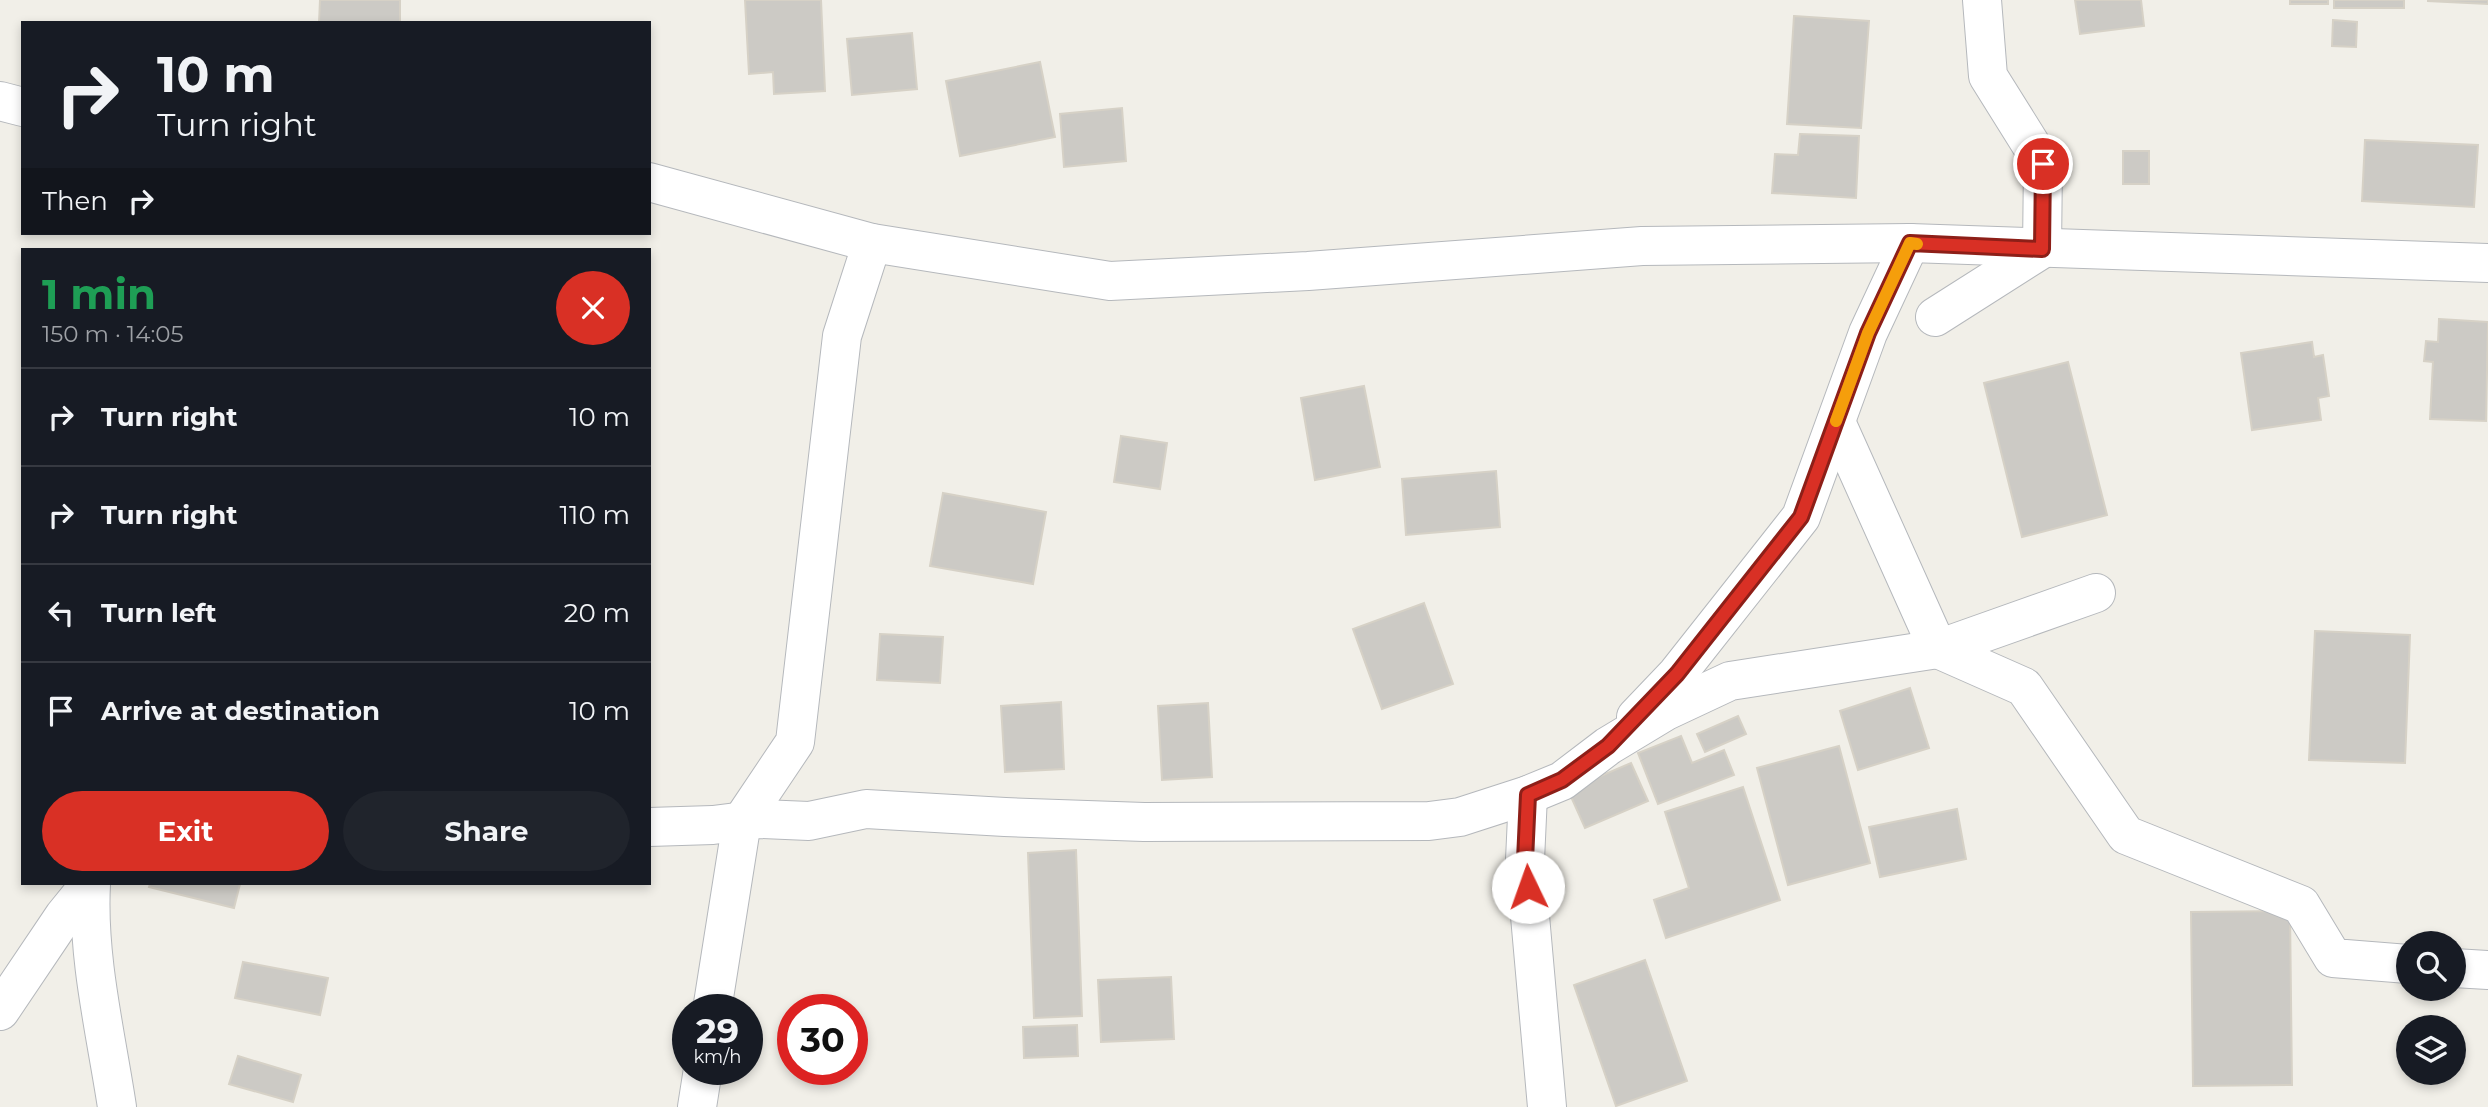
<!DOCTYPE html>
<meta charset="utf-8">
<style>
:root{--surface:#171b24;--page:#20242c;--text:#f1f3f6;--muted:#9ea1a6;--line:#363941;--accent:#d93025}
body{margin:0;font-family:Montserrat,sans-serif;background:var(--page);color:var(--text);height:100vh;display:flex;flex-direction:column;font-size:26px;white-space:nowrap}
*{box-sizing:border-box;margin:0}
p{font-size:23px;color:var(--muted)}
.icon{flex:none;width:38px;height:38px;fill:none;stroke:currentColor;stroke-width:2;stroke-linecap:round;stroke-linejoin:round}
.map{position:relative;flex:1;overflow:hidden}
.side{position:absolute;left:21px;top:248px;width:630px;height:637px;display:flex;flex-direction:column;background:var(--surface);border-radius:0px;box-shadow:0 4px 10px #0003}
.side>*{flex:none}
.top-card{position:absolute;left:21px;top:21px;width:630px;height:214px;border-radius:0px;box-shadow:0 4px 10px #0003;background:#171b24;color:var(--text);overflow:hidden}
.controls{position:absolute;left:2396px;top:931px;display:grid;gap:14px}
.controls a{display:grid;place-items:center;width:70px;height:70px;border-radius:50%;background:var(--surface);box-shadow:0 4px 10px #0003;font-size:35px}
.speed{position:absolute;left:672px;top:994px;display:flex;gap:14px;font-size:35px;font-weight:700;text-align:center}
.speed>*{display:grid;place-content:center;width:91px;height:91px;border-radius:50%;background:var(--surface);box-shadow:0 4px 10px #0003;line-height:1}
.speed small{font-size:18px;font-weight:400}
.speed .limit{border:10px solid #d22;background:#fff;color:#111}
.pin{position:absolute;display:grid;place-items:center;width:60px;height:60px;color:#fff;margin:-30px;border:4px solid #fff;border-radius:50%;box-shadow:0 2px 7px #0007}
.me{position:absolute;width:77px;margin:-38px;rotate:357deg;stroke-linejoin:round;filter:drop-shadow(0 0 5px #0008)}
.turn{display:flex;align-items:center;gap:24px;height:147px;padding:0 21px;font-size:32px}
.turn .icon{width:91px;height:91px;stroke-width:2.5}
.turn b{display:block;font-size:49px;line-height:60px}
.then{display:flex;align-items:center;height:66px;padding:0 21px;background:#0003;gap:14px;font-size:26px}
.round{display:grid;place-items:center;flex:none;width:74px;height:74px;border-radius:37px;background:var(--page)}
.summary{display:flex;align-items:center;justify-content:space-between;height:119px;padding:0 21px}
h1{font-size:42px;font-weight:700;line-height:52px;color:#1e9e55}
.action{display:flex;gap:14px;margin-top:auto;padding:14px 21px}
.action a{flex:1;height:80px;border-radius:42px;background:var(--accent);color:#fff;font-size:28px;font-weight:700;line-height:80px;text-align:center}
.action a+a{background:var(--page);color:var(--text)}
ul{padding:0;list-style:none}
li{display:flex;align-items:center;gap:21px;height:98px;padding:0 21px;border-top:2px solid var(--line)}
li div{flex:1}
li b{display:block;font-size:26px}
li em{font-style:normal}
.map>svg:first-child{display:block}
</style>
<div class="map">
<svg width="2488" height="1107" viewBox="0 0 2488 1107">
<rect width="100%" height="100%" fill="#f1efe8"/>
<!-- building -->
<g fill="#cccac5" stroke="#d6d1c6" stroke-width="2">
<polygon points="320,0 400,0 400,23 319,23"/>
<polygon points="745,0 821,0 825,91 774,94 773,72 749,74"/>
<polygon points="2075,0 2141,0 2144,26 2080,34"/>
<rect x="2290" y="0" width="38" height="4"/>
<rect x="2334" y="0" width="70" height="8"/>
<polygon points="2428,0 2488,0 2488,4 2428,1"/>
<polygon points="1794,16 1869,21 1861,128 1787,124"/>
<polygon points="2333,20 2357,22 2356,47 2332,46"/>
<polygon points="912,33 917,89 852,95 847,39"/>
<polygon points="1040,62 1055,137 960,156 946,81"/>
<polygon points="1122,108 1126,161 1064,167 1060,114"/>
<polygon points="1800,134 1859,136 1856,198 1772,193 1775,154 1798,155"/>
<polygon points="2365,140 2478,145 2474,207 2362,201"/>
<rect x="2123" y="151" width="26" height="33"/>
<polygon points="2439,319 2488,322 2486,421 2430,419 2433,362 2424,361 2426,341 2438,342"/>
<polygon points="2312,342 2314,357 2323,355 2329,396 2318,398 2321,420 2252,430 2241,353"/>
<polygon points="2068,362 2107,515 2022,537 1984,383"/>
<polygon points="1364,386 1380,467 1315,480 1301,398"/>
<polygon points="1121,436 1167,443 1160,489 1114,482"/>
<polygon points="1496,471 1500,527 1406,535 1402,479"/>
<polygon points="943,493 1046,512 1033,584 930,566"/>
<polygon points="1424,603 1453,684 1382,709 1353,629"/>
<polygon points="2315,631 2410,635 2405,763 2309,760"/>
<polygon points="880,634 943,637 940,683 877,680"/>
<polygon points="1910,688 1929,748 1858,770 1840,711"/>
<polygon points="1061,702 1064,769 1005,772 1001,706"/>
<polygon points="1208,703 1212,777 1162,780 1158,706"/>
<polygon points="1738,716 1746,734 1705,752 1697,734"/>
<polygon points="1681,736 1692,763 1724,750 1734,775 1658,804 1638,753"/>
<polygon points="1839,746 1870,863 1788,885 1757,768"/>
<polygon points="1631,763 1648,801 1585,828 1568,790"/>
<polygon points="1743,787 1780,900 1666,938 1654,900 1689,888 1665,812"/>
<polygon points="1957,809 1966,859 1880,877 1869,827"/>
<polygon points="1076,850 1082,1016 1034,1018 1028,853"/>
<polygon points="150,884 240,884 234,908 149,887"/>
<polygon points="2290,911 2292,1085 2193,1086 2191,912"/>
<polygon points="1645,960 1687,1081 1616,1106 1574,985"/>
<polygon points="243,962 328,978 320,1015 235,998"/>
<polygon points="1171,977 1174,1039 1101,1042 1098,980"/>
<polygon points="1077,1025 1078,1056 1024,1058 1023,1027"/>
<polygon points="238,1056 301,1075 293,1102 229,1084"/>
</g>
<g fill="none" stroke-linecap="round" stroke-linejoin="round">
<!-- street casing -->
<g stroke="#b5b8bc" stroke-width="40">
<g id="street">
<polyline points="0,101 23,107"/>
<polyline points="649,182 872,243 1110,281 1308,271 1642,246 1910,243 2488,263"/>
<polyline points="1935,317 2042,249 2043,164 1988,76 1982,0"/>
<polyline points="1836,422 1938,649 2024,687 2126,835 2301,905 2333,958 2408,964"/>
<polyline points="1636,717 1677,674 1801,517 1868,333 1910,243"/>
<polyline points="1528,795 1525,860 1547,1107"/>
<polyline points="649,827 713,825 760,819 809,821 866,809 1005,817 1144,822 1429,821 1460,817 1528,795 1562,781 1608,746 1666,711 1730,681 1938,649 2096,593"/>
<path d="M91,884C87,958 106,1034 117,1107"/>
<polyline points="2454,968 2488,970"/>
<polyline points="712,1010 742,821 795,742 842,336 872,243"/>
<polyline points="0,1011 64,916 90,884"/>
<polyline points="697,1107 703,1069"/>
</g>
</g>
<!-- street -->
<use href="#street" stroke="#fff" stroke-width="38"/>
</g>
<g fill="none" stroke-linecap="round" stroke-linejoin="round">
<!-- route casing -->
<g stroke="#8d1f18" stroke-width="18">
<polyline id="route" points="1528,887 1525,860 1528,795 1562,780 1608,746 1677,674 1801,517 1868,333 1910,243 2042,249 2043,164"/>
</g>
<!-- route -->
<use href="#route" stroke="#d93025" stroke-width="12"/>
<!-- slow -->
<polyline stroke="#f59e0b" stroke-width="12" points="1836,421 1868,333 1910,243 1917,244"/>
</g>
</svg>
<div class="controls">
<a><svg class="icon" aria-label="search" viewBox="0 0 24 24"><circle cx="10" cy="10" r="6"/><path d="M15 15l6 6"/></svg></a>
<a><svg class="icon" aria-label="layers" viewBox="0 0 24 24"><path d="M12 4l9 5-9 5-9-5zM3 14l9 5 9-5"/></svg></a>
</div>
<div class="speed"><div>29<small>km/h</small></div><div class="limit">30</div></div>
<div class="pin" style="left:2043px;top:164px;background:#d93025"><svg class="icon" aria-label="arrive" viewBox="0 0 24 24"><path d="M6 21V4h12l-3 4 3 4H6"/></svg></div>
<svg class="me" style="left:1528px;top:887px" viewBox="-20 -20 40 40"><circle r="19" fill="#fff"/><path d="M0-13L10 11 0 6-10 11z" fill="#d93025"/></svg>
<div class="top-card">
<div class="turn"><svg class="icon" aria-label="right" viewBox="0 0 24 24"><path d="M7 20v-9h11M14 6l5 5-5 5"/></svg><div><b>10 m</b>Turn right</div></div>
<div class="then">Then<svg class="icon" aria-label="right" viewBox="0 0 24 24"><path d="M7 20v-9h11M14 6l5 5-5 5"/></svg></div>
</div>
<section class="side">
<div class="summary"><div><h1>1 min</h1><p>150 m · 14:05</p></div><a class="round" style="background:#d93025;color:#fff"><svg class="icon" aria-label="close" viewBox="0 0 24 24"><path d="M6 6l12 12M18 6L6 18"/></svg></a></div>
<ul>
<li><svg class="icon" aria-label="right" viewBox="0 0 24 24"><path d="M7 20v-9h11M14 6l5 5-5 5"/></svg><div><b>Turn right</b></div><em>10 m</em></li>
<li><svg class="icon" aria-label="right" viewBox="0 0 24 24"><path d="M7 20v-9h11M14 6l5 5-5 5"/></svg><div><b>Turn right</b></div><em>110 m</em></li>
<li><svg class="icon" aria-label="left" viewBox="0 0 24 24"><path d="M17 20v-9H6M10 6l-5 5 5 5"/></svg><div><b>Turn left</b></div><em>20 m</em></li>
<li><svg class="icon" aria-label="arrive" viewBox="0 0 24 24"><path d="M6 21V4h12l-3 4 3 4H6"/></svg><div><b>Arrive at destination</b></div><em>10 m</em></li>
</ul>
<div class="action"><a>Exit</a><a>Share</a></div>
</section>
</div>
